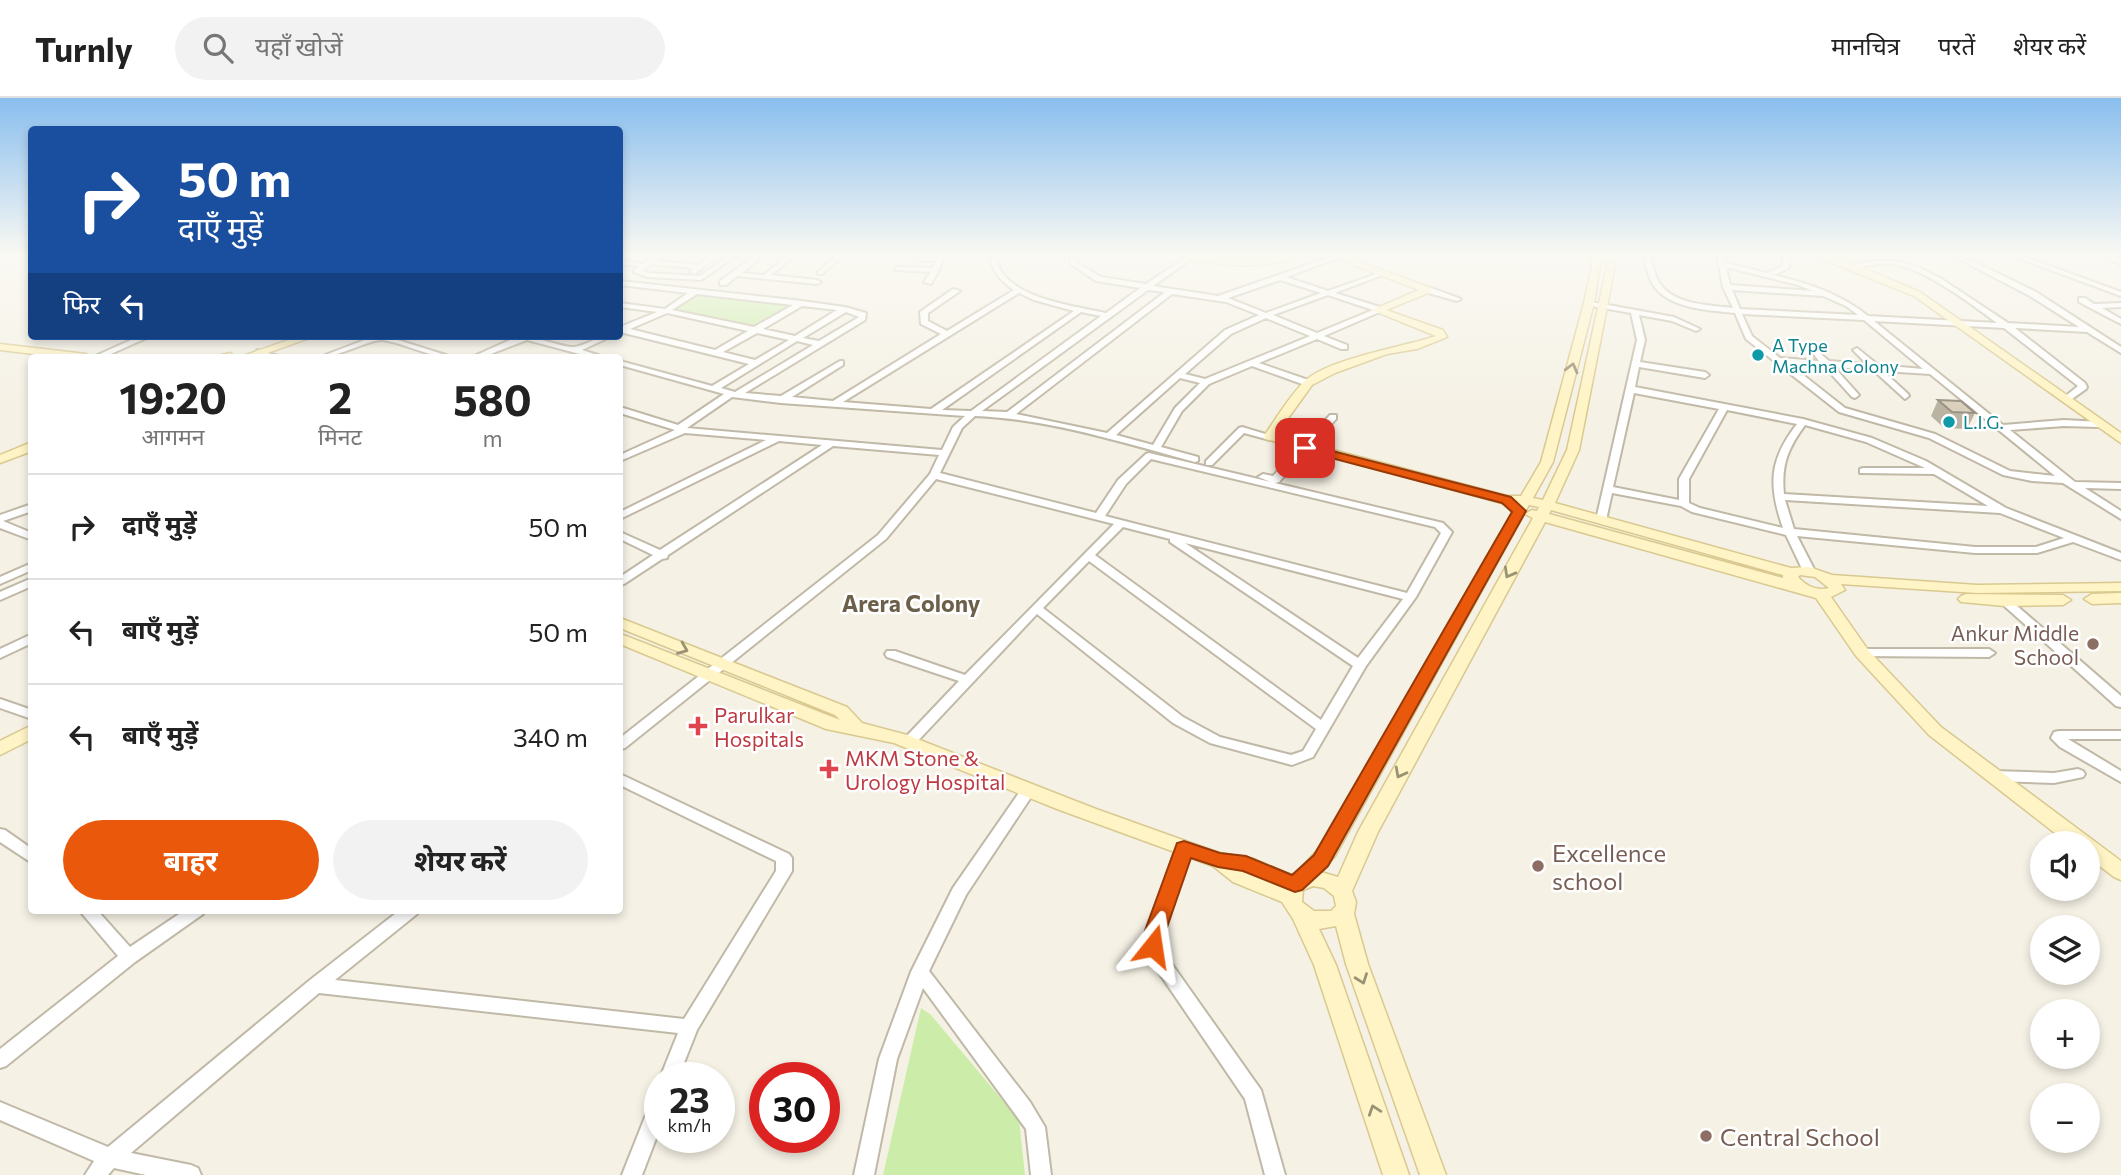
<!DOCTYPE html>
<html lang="hi">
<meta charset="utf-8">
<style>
:root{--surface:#fff;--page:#f2f2f2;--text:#222;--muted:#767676;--line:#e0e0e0;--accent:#ea580c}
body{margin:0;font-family:Commissioner,"Noto Sans Devanagari",sans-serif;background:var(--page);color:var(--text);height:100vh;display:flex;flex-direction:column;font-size:26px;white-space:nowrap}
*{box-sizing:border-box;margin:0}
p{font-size:23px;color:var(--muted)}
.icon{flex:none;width:38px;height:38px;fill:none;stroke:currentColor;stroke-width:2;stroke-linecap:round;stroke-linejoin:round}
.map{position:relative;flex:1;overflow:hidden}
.side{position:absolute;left:28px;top:256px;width:595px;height:560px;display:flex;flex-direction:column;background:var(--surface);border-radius:7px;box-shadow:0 4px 10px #0003}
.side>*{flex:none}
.top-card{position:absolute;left:28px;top:28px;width:595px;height:214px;border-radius:7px;box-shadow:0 4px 10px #0003;background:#1a4fa0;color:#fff;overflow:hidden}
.tools{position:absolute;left:2030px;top:733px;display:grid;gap:14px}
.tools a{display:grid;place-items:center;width:70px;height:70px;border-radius:50%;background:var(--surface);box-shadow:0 4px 10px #0003;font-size:35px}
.speed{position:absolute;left:644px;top:964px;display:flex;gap:14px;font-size:35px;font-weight:700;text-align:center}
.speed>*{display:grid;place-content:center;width:91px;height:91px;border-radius:50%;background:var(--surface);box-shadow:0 4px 10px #0003;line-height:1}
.speed small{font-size:18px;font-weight:400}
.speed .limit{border:10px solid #d22;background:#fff;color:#111}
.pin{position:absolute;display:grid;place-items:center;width:60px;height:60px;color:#fff;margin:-30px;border-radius:14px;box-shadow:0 4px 10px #0006}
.me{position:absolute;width:77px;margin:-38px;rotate:15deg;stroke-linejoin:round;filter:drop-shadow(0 0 5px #0008)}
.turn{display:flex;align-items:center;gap:24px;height:147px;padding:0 35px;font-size:32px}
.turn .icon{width:91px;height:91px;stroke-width:2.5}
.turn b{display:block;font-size:49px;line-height:60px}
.then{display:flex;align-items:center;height:66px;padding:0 35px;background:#0003;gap:14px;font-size:26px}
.eta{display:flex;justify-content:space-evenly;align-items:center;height:119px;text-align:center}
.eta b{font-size:42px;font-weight:700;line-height:49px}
.button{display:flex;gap:14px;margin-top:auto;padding:14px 35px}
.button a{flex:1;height:80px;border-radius:42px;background:var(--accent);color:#fff;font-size:28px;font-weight:700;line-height:80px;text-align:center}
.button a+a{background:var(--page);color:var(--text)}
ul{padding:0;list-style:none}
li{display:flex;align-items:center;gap:21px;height:105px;padding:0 35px;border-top:2px solid var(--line)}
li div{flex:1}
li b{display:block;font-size:26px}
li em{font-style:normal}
header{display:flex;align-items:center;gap:42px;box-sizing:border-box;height:98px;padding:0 35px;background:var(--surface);border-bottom:2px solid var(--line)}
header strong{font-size:33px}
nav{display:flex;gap:38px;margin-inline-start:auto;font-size:24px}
.search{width:490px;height:63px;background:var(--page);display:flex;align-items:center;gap:18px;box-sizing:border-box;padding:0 24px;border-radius:38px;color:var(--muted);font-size:26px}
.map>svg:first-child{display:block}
</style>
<header>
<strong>Turnly</strong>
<div class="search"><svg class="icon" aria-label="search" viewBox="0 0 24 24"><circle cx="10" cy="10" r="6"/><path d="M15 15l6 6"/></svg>यहाँ खोजें</div>
<nav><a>मानचित्र</a><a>परतें</a><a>शेयर करें</a></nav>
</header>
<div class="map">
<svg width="2121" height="1077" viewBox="0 0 2121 1077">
<rect width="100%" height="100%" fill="#f5f1e5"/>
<!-- green -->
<g fill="#cceda9">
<polygon points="697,196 792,207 752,231 673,211"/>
<polygon points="921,910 931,917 1019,1022 1025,1077 883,1077"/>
</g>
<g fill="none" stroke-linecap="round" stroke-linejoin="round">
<!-- street casing -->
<g stroke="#c1b9a7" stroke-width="4">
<g id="street">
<polygon points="656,157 664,157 657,163 699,167 711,157 719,157 694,176 690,174 694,170 651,166 642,173 649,175 700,178 729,157 737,157 701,182 648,179 634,174 634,172 639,168 620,166 620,162 642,166"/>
<polygon points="756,157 764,157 742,175 764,177 788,157 796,157 771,177 817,182 821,184 817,186 737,178 726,187 720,187 720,183"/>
<polygon points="837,157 844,157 822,176 818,176 818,174"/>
<polygon points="911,157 923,159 944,157 939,172 931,186 924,184 931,174 895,172 895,170 897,169 933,170 936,163 922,163"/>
<path d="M989,157H995C997,162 998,168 1001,173C1020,202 1075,208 1106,215L1140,190L1096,183L1071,166L1070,157H1076V164L1101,179L1146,186L1189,157H1197L1153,188L1218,198L1336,157L1340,159L1286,179L1328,193L1382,174L1388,175L1335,195L1380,209L1382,213L1324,238L1347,247V251H1341L1317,241L1259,265L1311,283V287H1305L1252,268L1209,286L1182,313L1161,349L1198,359V363L1195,364C1123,345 1050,321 975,318L962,330L940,375L1096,415L1118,382L1146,356L1149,355L1271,384L1258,379L1263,376L1273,378L1330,317H1336V321L1279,384L1275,385L1443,425L1452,434L1416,499L1366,568L1313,659L1292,667L1210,645L1173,625L1037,516L913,648H903L901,645L903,642L959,583L887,559L885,556L887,553H895L965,577L1114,426L936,381L886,441L625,650L620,651V640L878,437L930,376L939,357L833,348L668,457L667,460L662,461L624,486L620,487V479L653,457L620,441V434L660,452L822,347L779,343L620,421V414L766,342L685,335L620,363V357L675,332L620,315V309L678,327L724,296L620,267V263L712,288L749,266L620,234V229L657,214L620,209V205L665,211L688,195L620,187V183L802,203L845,209L866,215L865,222L745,295L781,298L840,263H843V267L792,299L833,303L941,236L921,226L920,214L953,191L960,193L928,215V223L947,233L1014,192C1000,183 993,173 989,157ZM1280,182L1321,195L1266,215L1228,200ZM1148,192L1165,194L1007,314L982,313ZM1019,195L1034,202L1074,213L931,311L843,304ZM697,196L793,207L754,229L672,212ZM1172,196L1226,204L1259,217L1225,232L1107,335L1016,316ZM1328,197L1373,212L1317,235L1273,217ZM802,208L837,212L795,238L763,231ZM846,214L859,219L819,243L803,240ZM1081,214L1101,218L971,313L942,312ZM667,215L748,233L715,252L630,231ZM1266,220L1310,238L1205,281L1185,276L1231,236ZM757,235L789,242L755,262L723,254ZM797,243L813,247L735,294L721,290ZM1180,280L1200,285L1175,310L1153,347L1116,337ZM732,299L781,305L965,318L953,329L942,352L687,330ZM1151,361L1435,429L1441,435L1407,495L1105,418L1126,386ZM1123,429L1170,441V444L1353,568L1321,622L1095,457ZM1185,445L1403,501L1358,560ZM1089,463L1316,631L1303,653L1291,657L1220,639L1183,619L1043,510Z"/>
<path d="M1644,157H1650C1653,166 1654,176 1659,184C1672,207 1710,207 1733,210L1723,189L1717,157H1723L1725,165L1767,175L1783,168V158L1789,157V170L1774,177C1808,185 1841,196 1868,218L1997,225C1971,206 1922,168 1890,166C1877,165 1864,168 1851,170L1848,168L1873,163H1896L1916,168L1940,180L2008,225L2079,229L2030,198L1951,157H1960L2036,194L2121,249V255L2087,234L2015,230L2085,285L2087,289L2086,291L2069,303L2062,301L2078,288L2004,230L1874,223L2003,327L2064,322L2101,324V328L2098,329L2064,328L2010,332L2075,384L2121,385V391L2085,390L2121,413V421L2063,385L2032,383L2003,377L1929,340L1839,314L1746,241L1735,215C1708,212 1667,211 1652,185C1647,176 1646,166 1644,157ZM1726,169L1798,187L1813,193L1730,187ZM1732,192L1823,198L1846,208L1858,217L1740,211ZM1742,216L1864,222L1923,271L1878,267L1857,250L1853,252L1867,266L1829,263L1816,252L1812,254L1819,263L1780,260L1752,238ZM1788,265L1824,268L1852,299L1855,300L1859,297L1834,269L1873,272L1905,301L1909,298L1908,296L1883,273L1930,276L2055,378L2010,373L1935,336L1845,310Z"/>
<polygon points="2010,157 2020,157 2121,194 2121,198"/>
<polygon points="2102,157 2111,157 2121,162 2121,167"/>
<polygon points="1425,190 1431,190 1461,201 1457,203 1425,194"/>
<polygon points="2079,200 2085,200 2094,206 2121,205 2121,209 2102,210 2121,221 2121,226 2079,204"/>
<path d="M1586,203L1674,219L1700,231L1696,233L1672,223L1639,217L1645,242L1640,264L1705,274L1709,277L1705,280L1639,269L1635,289L1803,321L1872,340L1926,363L2006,410L2121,455V462L2073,444L2037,455H1975L1797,438L1815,473L1809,476L1803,473L1786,437L1692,414L1681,408L1612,395L1606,422L1605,424H1597L1596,422L1637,242L1631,215L1586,207ZM1634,295L1719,311L1679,381V402L1613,389ZM1727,312L1797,326C1769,362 1768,387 1783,430L1700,410L1689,405V381ZM1805,327L1866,344L1925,370H1863L1860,371V375L1934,376L1988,408L1784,396C1781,367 1788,350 1805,327ZM1785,402L2000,415L2064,440L2036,449H1975L1794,431Z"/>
<polygon points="140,238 151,238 104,259 93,259"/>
<path d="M375,238H385L452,259C428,259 407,246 383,242C369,241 340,259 320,259Z"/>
<path d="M519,238C536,238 563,250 574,249C588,247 595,238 612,238L582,252L604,259H591L527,242L483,259H472Z"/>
<polygon points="257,252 282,259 269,259 257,256"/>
<polygon points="1242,329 1275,339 1270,342 1244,335 1212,367 1206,367 1206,363 1239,330"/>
<polygon points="32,406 32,413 3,423 32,435 32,442 0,430 0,417"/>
<polygon points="32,465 32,472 0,486 0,479"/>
<polygon points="32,480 32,488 0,502 0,494"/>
<polygon points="2005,499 2009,501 2121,598 2121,609 2116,608 2001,505 1999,503 2001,501"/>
<polygon points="32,536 32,545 0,560 0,551"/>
<polygon points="1862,551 1989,551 1995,555 1989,559 1858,558 1856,555"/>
<polygon points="0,601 32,612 32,621 0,610"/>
<polygon points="2059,633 2121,633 2121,641 2068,641 2121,673 2121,684 2060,649 2051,640 2054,634"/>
<polygon points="2078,671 2083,673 2085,676 2083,679 2054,685 1994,683 1989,681 1987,678 1989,675 1994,673 2054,675"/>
<polygon points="620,676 789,756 792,760 792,773 697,932 678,980 660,980 678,935 319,895 131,1055 191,1067 198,1070 201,1077 146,1077 114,1070 108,1077 85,1077 94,1063 0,1022 0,1004 108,1049 310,882 400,812 419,812 417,816 335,882 684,921 776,773 776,763 620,687"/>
<polygon points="1028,688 1033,689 1035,693 966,797 929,873 1030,1004 1045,1029 1051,1077 1031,1077 1026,1031 923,890 897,961 874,1077 854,1077 879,961 911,874 953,790 1023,689"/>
<polygon points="0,731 5,732 32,751 32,765 0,744"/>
<polygon points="1184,744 1189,746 1192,750 1162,838 1161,847 1164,855 1261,992 1285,1077 1265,1077 1245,1001 1151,863 1145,847 1146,838 1176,750 1179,746"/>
<polygon points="79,812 97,812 130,849 185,812 205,812 203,816 135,864 6,968 0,970 0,951 118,858"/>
<polygon points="660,996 660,1030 642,1077 622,1077 653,999"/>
</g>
</g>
<!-- secondary casing -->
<g stroke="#d9c990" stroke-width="3">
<g id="secondary">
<path d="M1180,157L1257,162L1302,157C1279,171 1204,170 1180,157Z"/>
<path d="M1328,157H1341L1431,190V194L1386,212L1443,232L1447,239L1417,251L1387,256L1335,275L1312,287L1276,337L1507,398H1521L1541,364L1584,205L1592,167L1591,157H1599L1600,167L1594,205L1553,364L1533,400L1543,402L1567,352L1607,168L1604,157H1612L1615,168L1579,352L1555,405L1791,470L1809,469L1832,477L1977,487L2121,485V493L1977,495L1841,486L1845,492L1831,499L1868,552L1941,629L2121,763V782L2114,779L2088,759V746H2069L1929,637L1856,558L1816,500L1545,424L1378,734L1352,793L1356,804L1354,816L1368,866L1446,1077H1420L1346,866L1336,828L1319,831L1336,867L1409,1077H1383L1314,867L1293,821L1282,804L1233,784L1213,768L1057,711L894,645L826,631L620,546V536L626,538L840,622L835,617L620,530V520L847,609L862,625L907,637L1096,711L1219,755L1253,761L1294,778L1321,748L1517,406L1502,405L1266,341L1264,338C1276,321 1288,300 1303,285C1325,261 1404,249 1436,238L1372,212L1419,192ZM1529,407L1539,409L1537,413L1532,412L1525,416L1533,420L1358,734L1338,779L1321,774L1335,758ZM1551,412L1783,477V480L1549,416ZM1800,477L1815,479L1829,490C1817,493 1806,488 1798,479ZM1313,788L1324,790L1334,798L1336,808L1331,813H1314L1302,804L1303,792Z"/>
<polygon points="1812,157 1826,157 1854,166 1920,194 2121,335 2121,345 1914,198"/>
<polygon points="300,238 315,238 256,259 240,259"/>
<polygon points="0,246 86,256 91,259 59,259 0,252"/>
<polygon points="230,255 235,259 220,259 221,257"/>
<polygon points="32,344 32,353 0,365 0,357"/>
<polygon points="2121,495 2121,505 2092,506 2084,501 2092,496"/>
<polygon points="1966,496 2063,497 2071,502 2063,507 2005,508 1961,504 1958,501 1961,498"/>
<polygon points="32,627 32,641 0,657 0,643"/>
</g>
</g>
<!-- street -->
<use href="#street" fill="#fff" fill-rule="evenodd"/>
<!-- secondary -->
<use href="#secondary" fill="#fff4c5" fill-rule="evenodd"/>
</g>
<!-- wall -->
<polygon fill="#bbb3a2" points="1938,302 1975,315 1967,331 1944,330 1931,318"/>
<!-- building -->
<polygon fill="#dad0bc" stroke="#999284" stroke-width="2" points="1938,302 1961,303 1975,315 1952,314"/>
<!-- one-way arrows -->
<defs><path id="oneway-chevron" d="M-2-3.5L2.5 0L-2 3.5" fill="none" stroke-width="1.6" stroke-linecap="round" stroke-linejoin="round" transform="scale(1.75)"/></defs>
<g stroke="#9a9275">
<use href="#oneway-chevron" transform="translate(1572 270) rotate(-76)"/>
<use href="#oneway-chevron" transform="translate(1509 475) rotate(119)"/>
<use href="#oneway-chevron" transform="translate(683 551) rotate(22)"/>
<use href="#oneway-chevron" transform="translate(1400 675) rotate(118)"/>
<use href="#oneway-chevron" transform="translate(1362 881) rotate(70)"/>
<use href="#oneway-chevron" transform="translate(1374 1012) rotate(-109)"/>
</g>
<!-- sky -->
<linearGradient id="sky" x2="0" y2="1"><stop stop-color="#89beee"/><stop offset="0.51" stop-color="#faf9f3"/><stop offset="1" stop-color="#faf9f3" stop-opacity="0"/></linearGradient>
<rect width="2121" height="308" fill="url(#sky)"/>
<!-- route -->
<polygon fill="#ea580c" stroke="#983908" stroke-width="2" points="1305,346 1511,399 1526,413 1328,768 1302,792 1295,794 1243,773 1218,769 1191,760 1164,838 1161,854 1153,856 1145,854 1142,848 1143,838 1177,745 1184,743 1220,755 1246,758 1292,777 1314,757 1512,414 1502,405 1301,352 1301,347"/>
<!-- markers -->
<g fill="#0f9aa8" stroke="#fff" stroke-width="2.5">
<circle cx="1758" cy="257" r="7"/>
<circle cx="1949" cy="324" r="7"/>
</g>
<g fill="#8d6e63" stroke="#fff" stroke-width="2.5">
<circle cx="2093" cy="546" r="7"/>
<circle cx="1538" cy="768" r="7"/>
<circle cx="1706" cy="1038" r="7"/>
</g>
<g fill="#e0444e" stroke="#fff" stroke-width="2.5">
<path d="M694.5 617.5h7v7h7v7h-7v7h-7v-7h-7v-7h7z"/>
<path d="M825.5 660.5h7v7h7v7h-7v7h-7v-7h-7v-7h7z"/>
</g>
<g text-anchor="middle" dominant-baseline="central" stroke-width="5" stroke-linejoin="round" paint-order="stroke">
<!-- far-culture labels -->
<g font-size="18" fill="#0d838f" stroke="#fff" text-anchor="start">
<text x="1772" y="247">A Type<tspan x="1772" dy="21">Machna Colony</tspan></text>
<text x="1963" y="324">L.I.G.</text>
</g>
<!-- education labels -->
<g font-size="21" fill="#785e54" stroke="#fff" text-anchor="end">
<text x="2079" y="534">Ankur Middle<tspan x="2079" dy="24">School</tspan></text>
</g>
<!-- health labels -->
<g font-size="21" fill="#be3a42" stroke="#fff" text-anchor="start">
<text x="714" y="616">Parulkar<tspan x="714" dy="24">Hospitals</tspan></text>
<text x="845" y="659">MKM Stone &amp;<tspan x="845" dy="24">Urology Hospital</tspan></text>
</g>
<!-- neighbourhood labels -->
<g font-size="23" font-weight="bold" fill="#6c604a" stroke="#fff">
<text x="911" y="505">Arera Colony</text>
</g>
<!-- near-education labels -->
<g font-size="24" fill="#785e54" stroke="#fff" text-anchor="start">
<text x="1552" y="754">Excellence<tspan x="1552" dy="28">school</tspan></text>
<text x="1720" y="1038">Central School</text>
</g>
</g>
</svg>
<div class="tools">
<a><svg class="icon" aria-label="sound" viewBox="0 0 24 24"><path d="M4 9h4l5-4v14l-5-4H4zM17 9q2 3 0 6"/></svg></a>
<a><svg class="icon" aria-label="layers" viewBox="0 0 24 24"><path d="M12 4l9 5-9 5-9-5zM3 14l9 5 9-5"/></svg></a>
<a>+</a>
<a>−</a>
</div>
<div class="speed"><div>23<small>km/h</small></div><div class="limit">30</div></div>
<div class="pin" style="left:1305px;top:350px;background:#d93025"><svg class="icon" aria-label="arrive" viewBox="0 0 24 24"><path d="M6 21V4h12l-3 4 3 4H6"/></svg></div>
<svg class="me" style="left:1153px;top:848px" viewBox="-20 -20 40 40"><path d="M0-17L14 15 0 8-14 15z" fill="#ea580c" stroke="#fff" stroke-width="4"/></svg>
<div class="top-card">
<div class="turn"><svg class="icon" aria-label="right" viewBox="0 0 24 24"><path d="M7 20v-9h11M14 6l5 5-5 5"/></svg><div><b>50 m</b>दाएँ मुड़ें</div></div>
<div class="then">फिर<svg class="icon" aria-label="left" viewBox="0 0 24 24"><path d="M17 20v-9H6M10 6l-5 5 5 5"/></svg></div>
</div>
<section class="side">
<div class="eta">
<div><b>19:20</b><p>आगमन</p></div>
<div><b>2</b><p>मिनट</p></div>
<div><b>580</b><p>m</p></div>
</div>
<ul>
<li><svg class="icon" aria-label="right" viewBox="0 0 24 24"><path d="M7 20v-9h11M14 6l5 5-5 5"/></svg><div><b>दाएँ मुड़ें</b></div><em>50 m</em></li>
<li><svg class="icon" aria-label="left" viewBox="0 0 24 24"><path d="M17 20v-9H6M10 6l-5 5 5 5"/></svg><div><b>बाएँ मुड़ें</b></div><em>50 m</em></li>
<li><svg class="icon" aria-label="left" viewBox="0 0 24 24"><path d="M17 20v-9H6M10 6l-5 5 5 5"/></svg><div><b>बाएँ मुड़ें</b></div><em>340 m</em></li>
</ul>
<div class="button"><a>बाहर</a><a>शेयर करें</a></div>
</section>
</div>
